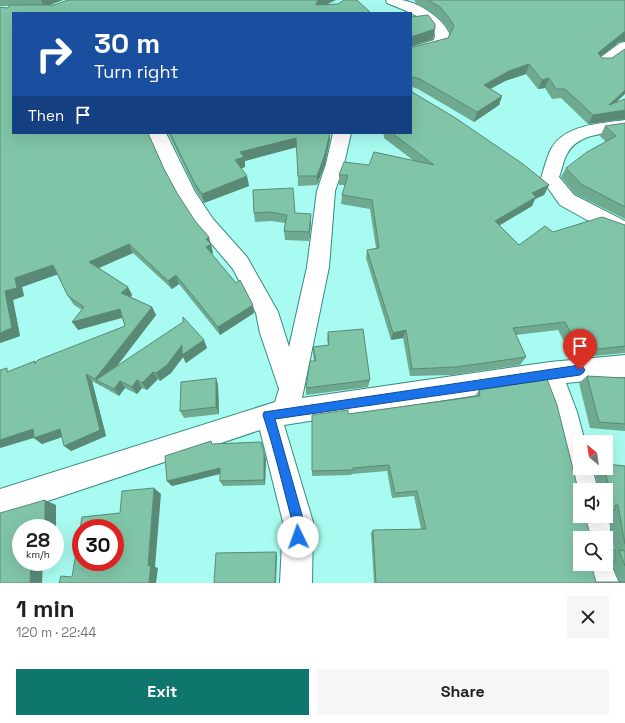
<!DOCTYPE html>
<meta charset="utf-8">
<style>
:root{--surface:#fff;--page:#f6f6f6;--text:#202124;--muted:#757577;--accent:#0f766e}
body{margin:0;font-family:"Space Grotesk",sans-serif;background:var(--page);color:var(--text);height:100vh;display:flex;flex-direction:column;font-size:15px;white-space:nowrap}
*{box-sizing:border-box;margin:0}
p{font-size:13px;color:var(--muted)}
.icon{flex:none;width:22px;height:22px;fill:none;stroke:currentColor;stroke-width:2;stroke-linecap:round;stroke-linejoin:round}
.map{position:relative;height:583px;overflow:hidden}
.details{display:flex;flex-direction:column;background:var(--surface);flex:1}
.details>*{flex:none}
.banner{position:absolute;left:12px;top:12px;width:400px;height:122px;border-radius:0px;box-shadow:0 4px 16px #0002;background:#1a4fa0;color:#fff;overflow:hidden}
.needle{width:26px;rotate:330deg}
.fabs{position:absolute;left:573px;top:435px;display:grid;gap:8px}
.fabs a{display:grid;place-items:center;width:40px;height:40px;border-radius:0px;background:var(--surface);box-shadow:0 4px 16px #0002;font-size:20px}
.speed{position:absolute;left:12px;top:519px;display:flex;gap:8px;font-size:20px;font-weight:700;text-align:center}
.speed>*{display:grid;place-content:center;width:52px;height:52px;border-radius:50%;background:var(--surface);box-shadow:0 4px 16px #0002;line-height:1}
.speed small{font-size:10px;font-weight:400}
.speed .limit{border:6px solid #d22;background:#fff;color:#111}
.pin{position:absolute;display:grid;place-items:center;width:34px;height:34px;color:#fff;margin:-41px -17px;border-radius:50% 50% 50% 0;rotate:-45deg;box-shadow:0 0 4px #0007}
.pin .icon{rotate:45deg}
.me{position:absolute;width:44px;margin:-22px;rotate:357deg;stroke-linejoin:round;filter:drop-shadow(0 0 3px #0008)}
.turn{display:flex;align-items:center;gap:14px;height:84px;padding:0 16px;font-size:18px}
.turn .icon{width:52px;height:52px;stroke-width:2.5}
.turn b{display:block;font-size:28px;line-height:34px}
.then{display:flex;align-items:center;height:38px;padding:0 16px;background:#0003;gap:8px;font-size:15px}
.round{display:grid;place-items:center;flex:none;width:42px;height:42px;border-radius:0px;background:var(--page)}
.headline{display:flex;align-items:center;justify-content:space-between;height:68px;padding:0 16px}
h1{font-size:24px;font-weight:600;line-height:30px}
.cta{display:flex;gap:8px;margin-top:auto;padding:8px 16px}
.cta a{flex:1;height:46px;border-radius:0px;background:var(--accent);color:#fff;font-size:16px;font-weight:600;line-height:46px;text-align:center}
.cta a+a{background:var(--page);color:var(--text)}
.map>svg:first-child{display:block}
</style>
<div class="map">
<svg width="625" height="583" viewBox="0 0 625 583">
<rect width="100%" height="100%" fill="#a8fbf0"/>
<g fill="none" stroke-linecap="round" stroke-linejoin="round">
<!-- minor casing -->
<g stroke="#358a81" stroke-width="2">
<g id="minor">
<path d="M386,0C391,0 396,0 401,0C418,2 445,19 450,36L445,46L411,55V47L434,40C442,22 400,9 387,3Z"/>
<polygon points="625,42 625,53 607,66 597,66 595,63 597,60 620,43"/>
<path d="M625,120V130C605,134 578,133 567,154C563,161 562,170 559,177L574,195L625,221V236L587,220L560,205L541,178C544,169 546,160 550,151C563,124 599,124 625,120Z"/>
<polygon points="148,133 166,133 195,192 213,219 247,257 278,312 289,347 307,267 317,191 326,164 333,133 351,133 344,164 335,191 329,267 302,398 550,362 625,355 625,377 566,383 577,412 585,442 580,442 580,468 592,468 598,490 580,490 580,502 574,500 570,490 551,412 542,385 284,425 313,522 312,583 280,583 283,522 260,430 0,517 0,489 275,402 279,389 260,333 256,313 233,269 199,229 181,202 168,178"/>
<path d="M606,510C611,522 612,537 606,549V538H581L579,516H606Z"/>
<polygon points="606,553 619,583 587,583 581,564 606,564"/>
</g>
</g>
<!-- minor -->
<use href="#minor" fill="#fff" fill-rule="evenodd"/>
</g>
<!-- wall -->
<g fill="#6ea990">
<polygon points="0,0 63,0 49,5 327,4 371,13 13,13 164,169 177,193 195,221 209,237 213,253 212,254 254,313 220,335 179,284 172,289 133,253 99,268 128,287 132,295 131,297 152,307 156,315 117,366 207,348 186,363 183,357 171,373 160,381 158,379 147,390 142,388 137,394 125,388 119,396 103,387 102,386 101,386 92,381 106,436 71,451 62,437 42,444 34,438 0,448 0,370 10,371 35,361 36,363 125,326 122,318 78,330 82,310 74,305 68,296 57,274 22,287 24,296 13,300 20,336 0,343 0,7 8,8 10,6 0,6"/>
<polygon points="414,0 625,0 619,42 601,57 617,102 625,99 625,119 588,124 561,98 552,99 545,88 538,89 526,74 505,81 490,89 502,96 499,105 474,122 418,89 412,87 412,92 549,185 544,195 535,199 532,206 499,226 519,245 553,232 625,225 625,353 573,358 558,330 516,335 526,357 520,365 452,375 410,376 403,338 391,340 366,258 367,250 376,248 370,209 341,204 342,195 345,185 339,185 339,175 369,165 414,161 384,138 384,135 381,133 411,133 411,17 435,29 433,39 411,46 413,47 448,38 450,33 448,29 438,17 416,3"/>
<polygon points="625,123 625,219 575,194 561,177 566,168 606,142 600,136 605,126"/>
<polygon points="168,133 330,133 330,139 325,164 317,185 298,186 297,147 245,161 245,167 241,168 247,176 249,186 204,203 196,191"/>
<polygon points="253,190 295,213 311,223 309,241 285,240 284,231 285,223 271,221 255,222 254,213"/>
<polygon points="328,332 370,380 368,387 306,395 306,388 314,361 313,354 313,347 328,345 327,339"/>
<polygon points="587,376 625,378 625,431 590,428 579,383"/>
<polygon points="216,378 218,385 219,414 184,418 180,411"/>
<polygon points="479,390 580,516 585,516 580,538 596,582 619,582 611,561 606,562 606,549 614,550 608,513 606,514 606,490 584,490 591,487 598,486 594,469 596,468 606,468 625,466 625,583 374,583 371,533 373,530 421,529 414,496 392,498 387,471 352,474 351,475 312,476 312,415 348,414 475,396"/>
<polygon points="261,442 266,459 265,485 223,486 220,481 220,474 172,486 167,481 213,444"/>
</g>
<!-- shaded-wall -->
<g fill="#5a8a76">
<polygon points="41,0 63,0 44,7"/>
<polygon points="318,0 336,0 318,9 316,5"/>
<polygon points="435,29 433,39 411,46 411,37"/>
<polygon points="624,32 625,32 625,41 619,42 594,62 598,53"/>
<polygon points="529,64 526,74 505,81 481,94 484,85 509,71"/>
<polygon points="549,78 545,88 538,89 542,80"/>
<polygon points="625,90 625,94 605,113 625,110 625,119 588,124 593,115 609,105"/>
<polygon points="502,96 499,105 474,122 477,112"/>
<polygon points="330,133 330,139 325,164 317,185 317,176"/>
<polygon points="296,138 297,147 245,161 245,167 237,170 235,160 240,152"/>
<polygon points="247,176 249,186 204,203 202,194"/>
<polygon points="549,185 544,195 535,199 532,206 491,230 495,221 532,193"/>
<polygon points="311,214 311,223 309,241 309,232"/>
<polygon points="209,237 213,253 208,256 206,247 206,239"/>
<polygon points="129,244 133,253 94,270 89,262"/>
<polygon points="53,265 59,274 22,287 24,296 13,300 20,336 0,343 0,333 5,291 15,278"/>
<polygon points="176,275 179,284 172,289 168,281"/>
<polygon points="128,287 132,295 126,301 121,293"/>
<polygon points="253,305 254,313 220,335 218,327"/>
<polygon points="152,307 156,315 103,384 96,380 102,386 101,386 95,379"/>
<polygon points="120,309 124,317 78,330 72,322"/>
<polygon points="406,330 403,338 391,340 393,333"/>
<polygon points="204,340 207,348 186,363 183,357 171,373 160,381 156,373 182,345"/>
<polygon points="153,372 158,379 147,390 142,383"/>
<polygon points="86,374 92,381 106,436 71,451 64,446"/>
<polygon points="216,378 218,385 219,414 216,407"/>
<polygon points="137,380 142,388 137,394 132,387"/>
<polygon points="120,381 125,388 119,396 114,389"/>
<polygon points="33,429 42,435 0,448 0,440"/>
<polygon points="60,429 68,435 42,444 34,438"/>
<polygon points="264,453 266,459 265,485 264,480"/>
<polygon points="220,468 223,473 172,486 167,481"/>
<polygon points="154,488 161,494 155,567 158,568 156,583 149,583 148,566"/>
<polygon points="45,500 56,505 56,545 55,545 55,528 45,528"/>
<polygon points="276,552 277,555 276,583 275,583"/>
<polygon points="31,562 43,562 42,583 30,583"/>
</g>
<!-- building -->
<g fill="#80c5a8" stroke="#5a8a76" fill-rule="evenodd">
<polygon points="68,0 318,0 316,5 338,4 344,0 357,0 371,13 13,13 13,133 148,133 164,169 177,193 195,221 209,237 206,239 211,244 206,247 236,283 240,280 253,305 218,327 176,275 168,281 129,244 89,262 128,287 121,293 152,307 95,379 86,374 100,430 64,446 60,429 34,438 33,429 0,440 0,370 7,368 7,372 35,361 35,364 38,360 125,326 120,309 72,322 84,307 68,296 53,265 15,278 17,288 5,291 12,328 0,333 0,7 8,8 10,5 54,5"/>
<polygon points="428,0 625,0 625,32 624,32 598,53 602,58 612,58 625,49 625,90 609,105 625,99 625,110 593,115 565,89 556,89 549,78 542,80 529,64 509,71 484,85 502,96 477,112 420,79 413,77 411,78 412,92 454,117 523,164 549,185 532,193 536,197 495,221 519,245 545,226 553,232 602,217 625,225 625,346 580,351 565,322 513,328 526,357 456,367 412,369 406,330 393,333 367,250 379,248 372,200 342,195 348,175 339,175 344,162 369,165 374,152 434,165 392,133 411,133 411,17 428,15 435,24 435,29 411,37 411,46 413,47 448,38 454,26 450,19 440,7"/>
<polygon points="625,123 625,207 581,184 566,168 587,152 616,136 605,126"/>
<polygon points="170,133 330,133 325,154 317,176 298,176 296,138 240,152 244,157 235,160 247,176 202,194 194,182"/>
<polygon points="293,188 295,213 311,214 309,232 284,231 287,215 270,212 254,213 253,190"/>
<polygon points="183,317 204,340 182,355 182,345 167,365 156,373 153,372 142,383 137,380 132,387 120,381 114,389 96,380 183,322"/>
<polygon points="363,329 370,380 306,388 310,361 316,361 313,347 329,345 328,332"/>
<polygon points="587,376 625,378 625,424 599,422"/>
<polygon points="216,378 216,407 180,411 181,382"/>
<polygon points="547,379 557,405 577,485 580,492 580,516 585,516 591,538 580,538 580,564 591,564 596,582 625,582 625,583 376,583 373,530 426,529 417,491 395,493 389,465 353,468 353,470 312,471 312,415 348,410 348,414 480,396 479,390"/>
<polygon points="211,441 212,444 261,442 264,453 264,480 220,481 220,468 167,481 165,456"/>
<polygon points="606,464 625,466 625,544 618,505 615,505 615,510 606,510 606,490 591,490 591,487 609,486 604,468 606,468"/>
<path d="M154,488L148,566L151,565L149,583H59L61,576L72,577L82,517L120,513L122,491ZM81,528H115V562H81Z"/>
<polygon points="45,500 45,528 21,528 21,562 31,562 30,583 0,583 0,513"/>
<polygon points="606,549 615,550 615,560 606,560"/>
<polygon points="619,550 625,551 625,566"/>
<polygon points="276,552 275,583 214,583 216,553"/>
</g>
<!-- route -->
<path fill="#1a73e8" stroke="#114b97" d="M580,365L583,367L585,370L583,373L580,375L275,419L304,522L302,541L298,543L293,541C290,533 293,525 291,517C282,483 274,448 263,415L264,412Z"/>
</svg>
<div class="fabs">
<a><svg class="needle" viewBox="-14 -14 28 28"><path d="M0-13l5 13h-10z" fill="#e53935"/><path d="M0 13l5-13h-10z" fill="#757577"/></svg></a>
<a><svg class="icon" aria-label="sound" viewBox="0 0 24 24"><path d="M4 9h4l5-4v14l-5-4H4zM17 9q2 3 0 6"/></svg></a>
<a><svg class="icon" aria-label="search" viewBox="0 0 24 24"><circle cx="10" cy="10" r="6"/><path d="M15 15l6 6"/></svg></a>
</div>
<div class="speed"><div>28<small>km/h</small></div><div class="limit">30</div></div>
<div class="pin" style="left:580px;top:370px;background:#d93025"><svg class="icon" aria-label="arrive" viewBox="0 0 24 24"><path d="M6 21V4h12l-3 4 3 4H6"/></svg></div>
<svg class="me" style="left:298px;top:537px" viewBox="-20 -20 40 40"><circle r="19" fill="#fff"/><path d="M0-13L10 11 0 6-10 11z" fill="#1a73e8"/></svg>
<div class="banner">
<div class="turn"><svg class="icon" aria-label="right" viewBox="0 0 24 24"><path d="M7 20v-9h11M14 6l5 5-5 5"/></svg><div><b>30 m</b>Turn right</div></div>
<div class="then">Then<svg class="icon" aria-label="arrive" viewBox="0 0 24 24"><path d="M6 21V4h12l-3 4 3 4H6"/></svg></div>
</div>
</div>
<section class="details">
<div class="headline"><div><h1>1 min</h1><p>120 m · 22:44</p></div><a class="round"><svg class="icon" aria-label="close" viewBox="0 0 24 24"><path d="M6 6l12 12M18 6L6 18"/></svg></a></div>
<div class="cta"><a>Exit</a><a>Share</a></div>
</section>
